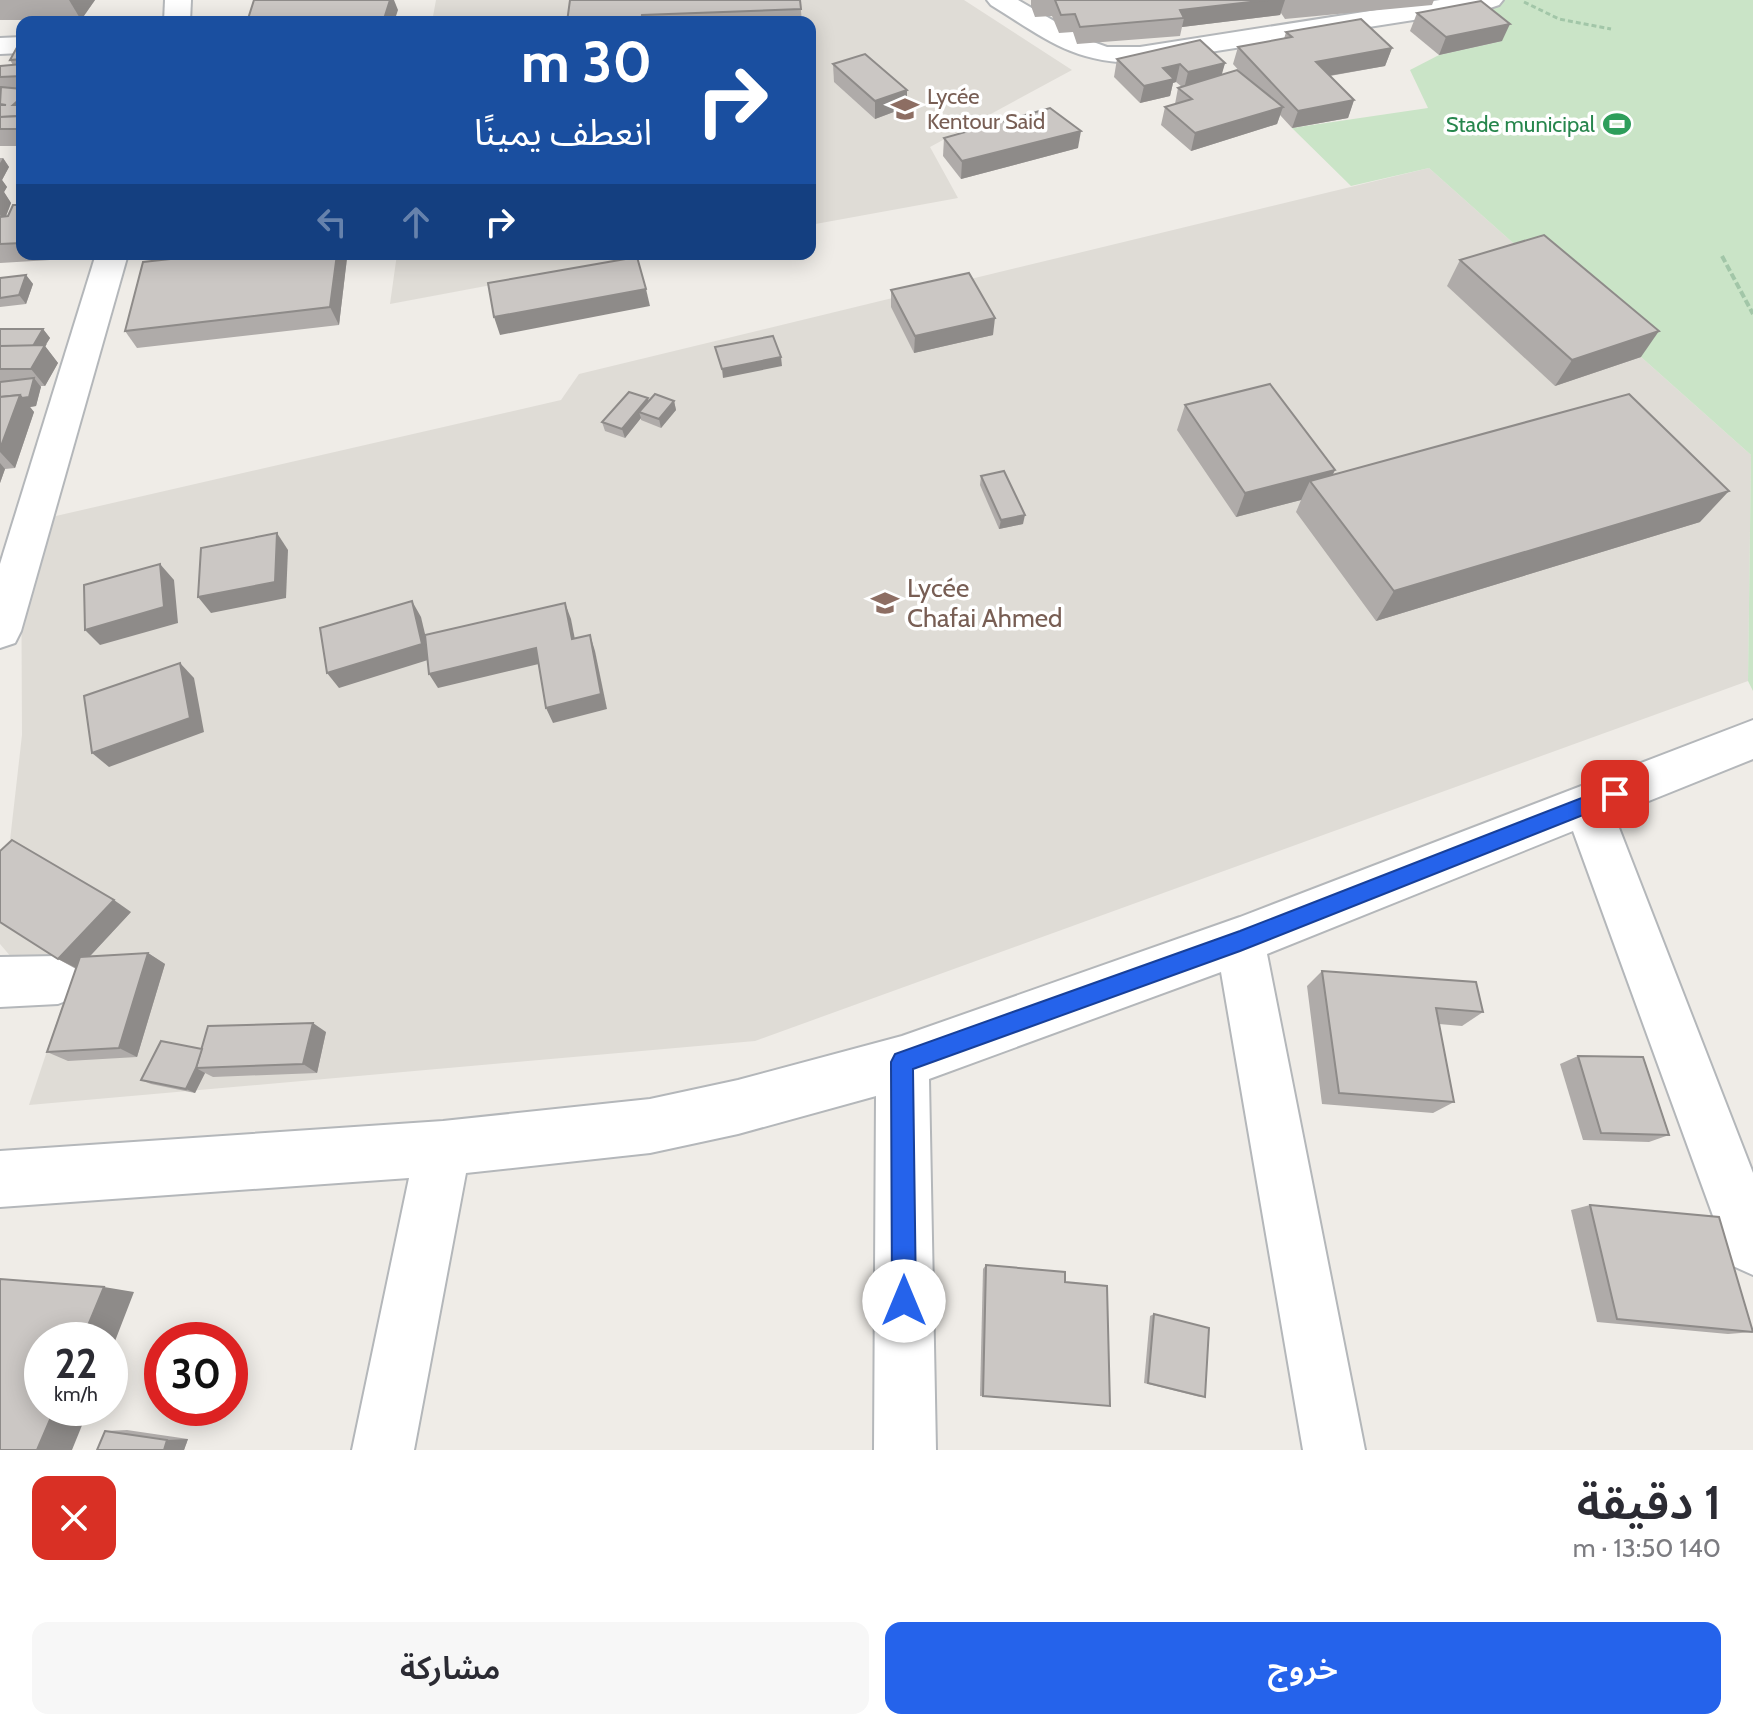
<!DOCTYPE html>
<html lang="ar">
<meta charset="utf-8">
<style>
:root{--surface:#fff;--page:#f7f7f7;--text:#2b2b33;--muted:#7c7c81;--accent:#2563eb}
body{margin:0;font-family:Cabin,"Noto Sans Arabic",sans-serif;background:var(--page);color:var(--text);direction:rtl;height:100vh;display:flex;flex-direction:column;font-size:30px;white-space:nowrap}
*{box-sizing:border-box;margin:0}
p{font-size:26px;color:var(--muted)}
.icon{flex:none;width:44px;height:44px;fill:none;stroke:currentColor;stroke-width:2;stroke-linecap:round;stroke-linejoin:round}
.map{position:relative;height:1450px;overflow:hidden;direction:ltr}
.sheet{display:flex;flex-direction:column;background:var(--surface);flex:1}
.sheet>*{flex:none}
.hud{position:absolute;left:16px;top:16px;width:800px;height:244px;border-radius:16px;box-shadow:0 4px 20px #0003;direction:rtl;background:#1a4fa0;color:#fff;overflow:hidden}
.speed{position:absolute;left:24px;top:1322px;display:flex;gap:16px;font-size:40px;font-weight:700;text-align:center}
.speed>*{display:grid;place-content:center;width:104px;height:104px;border-radius:50%;background:var(--surface);box-shadow:0 4px 20px #0003;line-height:1}
.speed small{font-size:20px;font-weight:400}
.speed .limit{border:12px solid #d22;background:#fff;color:#111}
.pin{position:absolute;display:grid;place-items:center;width:68px;height:68px;color:#fff;margin:-34px;border-radius:16px;box-shadow:0 4px 12px #0006}
.me{position:absolute;width:88px;margin:-44px;rotate:0deg;stroke-linejoin:round;filter:drop-shadow(0 0 6px #0008)}
.turn{display:flex;align-items:center;gap:28px;height:168px;padding:0 32px;font-size:36px}
.turn .icon{width:104px;height:104px;stroke-width:2.5}
.turn b{display:block;font-size:56px;line-height:68px}
.lanes{display:flex;align-items:center;height:76px;padding:0 32px;background:#0003;justify-content:center;gap:40px;direction:ltr}
.lanes .off{opacity:.35}
.round{display:grid;place-items:center;flex:none;width:84px;height:84px;border-radius:16px;background:var(--page)}
.head{display:flex;align-items:center;justify-content:space-between;height:136px;padding:0 32px}
h1{font-size:48px;font-weight:600;line-height:60px}
.action{display:flex;gap:16px;margin-top:auto;padding:16px 32px}
.action a{flex:1;height:92px;border-radius:16px;background:var(--accent);color:#fff;font-size:32px;font-weight:600;line-height:92px;text-align:center}
.action a+a{background:var(--page);color:var(--text)}
.map>svg:first-child{display:block}
</style>
<div class="map">
<svg width="1753" height="1450" viewBox="0 0 1753 1450">
<rect width="100%" height="100%" fill="#efece7"/>
<!-- education -->
<g fill="#dfdcd6">
<polygon points="436,0 964,0 1072,70 930,147 958,198 810,225 810,22 432,22"/>
<polygon points="1429,168 1751,455 1748,681 755,1041 29,1105 70,982 18,965 0,944 0,866 8,858 22,735 21,524 561,400 579,374"/>
<polygon points="397,254 658,254 390,304"/>
</g>
<!-- green -->
<polygon fill="#cae4c7" points="1490,0 1753,0 1753,691 1748,681 1751,455 1429,168 1351,186 1292,128 1428,108 1410,70 1439,55 1502,41 1473,18"/>
<g fill="none" stroke-linecap="round" stroke-linejoin="round">
<!-- street casing -->
<g stroke="#b4b7ba" stroke-width="4">
<g id="street">
<polygon points="165,0 191,0 190,22 164,22"/>
<path d="M987,0H1018L1085,39L1107,47H1140L1440,0H1503L1499,5L1490,8L1140,63C1072,63 1046,39 991,5Z"/>
<polygon points="22,37 22,53 0,54 0,38"/>
<polygon points="96,254 128,254 21,631 15,643 0,648 0,564"/>
<polygon points="1753,720 1753,759 1614,815 1753,1173 1753,1275 1733,1266 1724,1246 1573,831 1267,954 1365,1450 1303,1450 1221,972 929,1079 936,1450 874,1450 876,1096 738,1134 650,1153 466,1173 414,1450 352,1450 409,1178 0,1207 0,1151 443,1121 650,1099 738,1080 902,1036 1240,917"/>
<polygon points="58,956 76,963 83,980 76,997 58,1004 0,1007 0,957"/>
</g>
</g>
<!-- path-far1 -->
<polyline stroke="#a2c6a8" stroke-width="3" stroke-dasharray="5 3" stroke-linecap="butt" points="1524,2 1559,19 1611,29"/>
<!-- path -->
<polyline stroke="#a2c6a8" stroke-width="4" stroke-dasharray="7 3" stroke-linecap="butt" points="1722,256 1753,314"/>
<!-- street -->
<use href="#street" fill="#fff" fill-rule="evenodd"/>
</g>
<!-- wall -->
<g fill="#afaba9">
<polygon points="0,0 95,0 81,20 0,20"/>
<polygon points="800,0 802,22 567,22"/>
<polygon points="1031,0 1434,0 1432,5 1285,19 1281,13 1280,15 1182,27 1180,36 1077,44 1073,32 1059,33 1052,16 1035,17 1031,6"/>
<polygon points="1417,13 1502,41 1439,55 1410,31"/>
<polygon points="1286,32 1392,48 1385,66 1330,76 1354,100 1348,118 1292,128 1280,115 1277,124 1191,151 1161,125 1165,107 1175,104 1178,88 1182,87 1176,82 1173,83 1170,96 1140,103 1114,77 1117,59 1225,63 1221,75 1242,74 1233,64 1238,47 1284,39"/>
<polygon points="22,40 22,146 0,146 0,66 13,65 10,60"/>
<polygon points="833,64 907,90 907,107 875,119 834,82"/>
<polygon points="944,138 1078,148 961,179 943,156"/>
<polygon points="0,158 3,158 9,167 2,180 7,187 4,192 11,203 6,216 8,216 21,205 22,201 22,254 53,254 50,260 0,263"/>
<polygon points="347,258 339,325 137,348 125,331"/>
<polygon points="1460,260 1641,357 1555,386 1447,286"/>
<polygon points="26,275 33,284 26,304 0,307 0,278"/>
<polygon points="891,290 993,335 914,353 891,307"/>
<polygon points="0,329 43,329 50,338 45,346 58,363 45,386 41,386 36,406 30,407 34,412 15,468 5,469 0,483"/>
<polygon points="649,401 674,401 676,410 661,428 641,420 641,418 625,438 605,431 602,422"/>
<polygon points="1185,405 1335,470 1333,474 1700,522 1376,621 1296,512 1301,500 1236,517 1177,430"/>
<polygon points="981,476 1023,524 999,529 980,485"/>
<polygon points="131,912 90,956 148,953 165,964 137,1057 68,1061 47,1052 76,969 58,959"/>
<polygon points="1322,971 1483,1012 1462,1026 1439,1024 1454,1102 1433,1113 1322,1104 1307,986"/>
<polygon points="326,1032 317,1073 213,1077 205,1073 195,1093 151,1084 141,1080 202,1049"/>
<polygon points="1578,1056 1669,1135 1649,1142 1583,1140 1560,1064"/>
<polygon points="1590,1205 1753,1332 1728,1334 1597,1322 1571,1210"/>
<polygon points="986,1265 1065,1282 1110,1406 980,1396 983,1269"/>
<polygon points="1154,1314 1205,1397 1200,1397 1144,1383 1150,1316"/>
<polygon points="127,1430 188,1439 184,1450 105,1431"/>
</g>
<!-- shaded-wall -->
<g fill="#8e8b89">
<polygon points="69,0 95,0 81,20"/>
<polygon points="390,0 394,0 398,10 394,22 383,22"/>
<polygon points="1268,0 1285,0 1280,15 1182,27 1184,18 1180,10"/>
<polygon points="1510,24 1502,41 1439,55 1446,37"/>
<polygon points="1392,48 1385,66 1310,79 1316,62"/>
<polygon points="1225,63 1220,81 1184,89 1188,72"/>
<polygon points="1180,64 1176,82 1173,83 1170,96 1140,103 1144,86 1163,68"/>
<polygon points="907,90 907,107 875,119 875,101"/>
<polygon points="22,97 22,111 13,105"/>
<polygon points="1354,100 1348,118 1292,128 1298,111"/>
<polygon points="1283,107 1277,124 1191,151 1195,133"/>
<polygon points="1081,131 1078,148 961,179 962,161"/>
<polygon points="3,158 9,167 2,180 7,187 4,192 11,203 4,221 0,215 0,163"/>
<polygon points="46,254 53,254 50,260"/>
<polygon points="337,254 345,254 347,258 339,325 330,307"/>
<polygon points="26,275 33,284 26,304 19,295"/>
<polygon points="646,289 650,306 500,335 494,317"/>
<polygon points="995,318 993,335 914,353 915,336"/>
<polygon points="43,329 50,338 45,346 58,363 45,386 31,369 30,350"/>
<polygon points="1659,331 1641,357 1555,386 1572,360"/>
<polygon points="781,357 782,366 723,378 722,369"/>
<polygon points="34,378 41,387 36,406 30,407 34,412 15,468 0,452 0,449 20,395"/>
<polygon points="648,398 650,407 639,412 641,418 625,438 622,429"/>
<polygon points="674,401 676,410 661,428 659,419"/>
<polygon points="0,463 5,469 0,483"/>
<polygon points="1335,470 1323,494 1310,481 1301,500 1236,517 1245,493"/>
<polygon points="1729,491 1700,522 1376,621 1394,591"/>
<polygon points="1025,515 1023,524 999,529 1001,520"/>
<polygon points="277,533 288,550 286,598 211,613 198,597"/>
<polygon points="160,564 174,580 178,623 100,645 85,630"/>
<polygon points="412,601 421,617 431,659 339,688 327,673"/>
<polygon points="565,603 571,619 578,655 572,639"/>
<polygon points="590,635 595,651 607,709 553,723 546,708"/>
<polygon points="536,648 543,663 438,688 429,674"/>
<polygon points="180,663 194,678 204,732 109,767 92,753"/>
<polygon points="114,900 131,912 78,969 58,959"/>
<polygon points="148,953 165,964 137,1057 119,1048"/>
<polygon points="313,1023 326,1032 317,1073 303,1064"/>
<polygon points="196,1068 205,1073 195,1093 186,1089"/>
<polygon points="104,1287 134,1292 110,1354 110,1340 82,1340"/>
<polygon points="55,1408 89,1408 72,1450 37,1450"/>
<polygon points="188,1439 184,1450 164,1450 167,1440"/>
</g>
<!-- building -->
<g fill="#cbc7c4" stroke="#8e8b89" stroke-width="2">
<polygon points="254,0 390,0 383,22 247,22"/>
<polygon points="570,0 800,0 801,9 642,15 641,22 567,22"/>
<polygon points="1055,0 1268,0 1180,10 1184,18 1080,27 1075,14 1061,15"/>
<polygon points="1481,1 1510,24 1446,37 1417,13"/>
<polygon points="1361,19 1392,48 1316,62 1354,100 1298,111 1238,47 1292,37 1286,32"/>
<polygon points="21,40 22,59 10,60"/>
<polygon points="1200,40 1225,63 1188,72 1180,64 1163,68 1174,79 1144,86 1117,59"/>
<polygon points="865,54 907,90 875,101 833,64"/>
<polygon points="22,64 22,76 0,77 0,66"/>
<polygon points="1237,70 1283,107 1195,133 1165,107 1192,99 1178,88"/>
<polygon points="1,87 22,89 22,97 13,105 22,105 22,116 0,117 0,105 6,105 0,104"/>
<polygon points="1050,108 1081,131 962,161 944,138"/>
<polygon points="22,116 22,129 0,129 0,117"/>
<polygon points="13,205 22,205 22,243 0,244 0,217 8,216"/>
<polygon points="1544,235 1659,331 1572,360 1460,260"/>
<polygon points="216,254 337,254 330,307 125,331 143,262"/>
<polygon points="637,257 646,289 494,317 488,283"/>
<polygon points="969,273 995,318 915,336 891,290"/>
<polygon points="26,275 19,295 0,298 0,278"/>
<polygon points="0,329 43,329 33,346 0,346"/>
<polygon points="773,336 781,357 722,369 715,347"/>
<polygon points="45,345 31,369 0,369 0,346"/>
<polygon points="34,378 29,397 22,398 20,395 0,397 0,382"/>
<polygon points="1270,384 1335,470 1245,493 1185,405"/>
<polygon points="629,392 648,398 622,429 602,422"/>
<polygon points="655,394 674,401 659,419 639,412"/>
<polygon points="1629,394 1729,491 1394,591 1310,481"/>
<polygon points="20,395 0,449 0,397"/>
<polygon points="1004,471 1025,515 1001,520 981,476"/>
<polygon points="277,533 275,582 198,597 201,548"/>
<polygon points="160,564 164,607 85,630 84,585"/>
<polygon points="412,601 422,644 327,673 320,628"/>
<polygon points="565,603 572,639 590,635 601,694 546,708 536,648 429,674 425,635"/>
<polygon points="180,663 190,718 92,753 84,696"/>
<polygon points="12,840 114,900 58,959 0,922 0,851"/>
<polygon points="148,953 119,1048 47,1052 80,957"/>
<polygon points="1322,971 1476,982 1483,1012 1436,1008 1454,1102 1339,1093"/>
<polygon points="313,1023 303,1064 196,1068 208,1026"/>
<polygon points="161,1041 202,1049 196,1068 186,1089 141,1080"/>
<polygon points="1578,1056 1643,1057 1669,1135 1601,1133"/>
<polygon points="1590,1205 1719,1217 1753,1332 1617,1319"/>
<polygon points="986,1265 1065,1272 1065,1282 1107,1286 1110,1406 983,1396"/>
<polygon points="0,1279 104,1287 82,1340 42,1340 42,1408 55,1408 37,1450 0,1450"/>
<polygon points="1154,1314 1209,1328 1205,1397 1148,1383"/>
<polygon points="105,1431 167,1440 164,1450 97,1450"/>
</g>
<!-- route -->
<polygon fill="#2563eb" stroke="#184099" stroke-width="2" points="1615,785 1621,788 1624,794 1621,800 1240,951 913,1069 916,1301 912,1309 904,1313 895,1309 892,1301 891,1062 895,1054 1240,931"/>
<!-- icons -->
<defs>
<g id="school-bare" transform="scale(2.16)"><path d="M0-5L7-2L0 1L-7-2ZM-4 1L0 2.5L4 1V4Q0 6-4 4Z" fill="#8d6e63" stroke="#fff" stroke-width="2.5" paint-order="stroke"/></g>
<g id="stadium-bare" transform="scale(2.16)"><path d="M0-5a6.5 5 0 1 0 0 10a6.5 5 0 1 0 0-10ZM-3.5-1.8h7v3.6h-7Z" fill="#2e9e5b" stroke="#fff" stroke-width="2.5" paint-order="stroke"/></g>
</defs>
<g fill-rule="evenodd">
<use href="#school-bare" x="905" y="109"/>
<use href="#stadium-bare" x="1617" y="124"/>
<use href="#school-bare" x="885" y="603"/>
</g>
<g text-anchor="middle" dominant-baseline="central" stroke-width="7" stroke-linejoin="round" paint-order="stroke">
<!-- far-education labels -->
<g font-size="22" fill="#785e54" stroke="#fff" text-anchor="start">
<text x="927" y="96">Lycée<tspan x="927" dy="25">Kentour Said</tspan></text>
</g>
<!-- far-leisure labels -->
<g font-size="22" fill="#27864d" stroke="#fff" text-anchor="end">
<text x="1595" y="124">Stade municipal</text>
</g>
<!-- education labels -->
<g font-size="26" fill="#785e54" stroke="#fff" text-anchor="start">
<text x="907" y="588">Lycée<tspan x="907" dy="30">Chafai Ahmed</tspan></text>
</g>
</g>
</svg>
<div class="speed"><div>22<small>km/h</small></div><div class="limit">30</div></div>
<div class="pin" style="left:1615px;top:794px;background:#d93025"><svg class="icon" aria-label="arrive" viewBox="0 0 24 24"><path d="M6 21V4h12l-3 4 3 4H6"/></svg></div>
<svg class="me" style="left:904px;top:1301px" viewBox="-20 -20 40 40"><circle r="19" fill="#fff"/><path d="M0-13L10 11 0 6-10 11z" fill="#2563eb"/></svg>
<div class="hud">
<div class="turn"><svg class="icon" aria-label="right" viewBox="0 0 24 24"><path d="M7 20v-9h11M14 6l5 5-5 5"/></svg><div><b>30 m</b>انعطف يمينًا</div></div>
<div class="lanes"><svg class="icon off" aria-label="left" viewBox="0 0 24 24"><path d="M17 20v-9H6M10 6l-5 5 5 5"/></svg><svg class="icon off" aria-label="ahead" viewBox="0 0 24 24"><path d="M12 20V5M6 11l6-6 6 6"/></svg><svg class="icon" aria-label="right" viewBox="0 0 24 24"><path d="M7 20v-9h11M14 6l5 5-5 5"/></svg></div>
</div>
</div>
<section class="sheet">
<div class="head"><div><h1>1 دقيقة</h1><p>140 m · 13:50</p></div><a class="round" style="background:#d93025;color:#fff"><svg class="icon" aria-label="close" viewBox="0 0 24 24"><path d="M6 6l12 12M18 6L6 18"/></svg></a></div>
<div class="action"><a>خروج</a><a>مشاركة</a></div>
</section>
